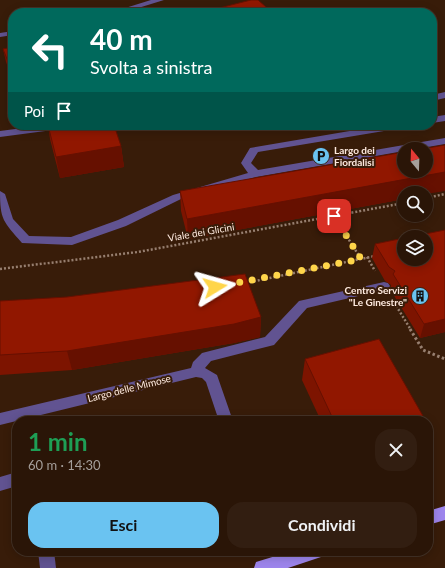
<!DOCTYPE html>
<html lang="it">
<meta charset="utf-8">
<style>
:root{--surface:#2a1507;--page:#321e11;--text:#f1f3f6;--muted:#a59f9b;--line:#463428;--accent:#6ac3f1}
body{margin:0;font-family:Lato,sans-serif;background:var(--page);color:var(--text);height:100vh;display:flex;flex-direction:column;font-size:15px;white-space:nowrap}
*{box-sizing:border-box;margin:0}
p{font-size:13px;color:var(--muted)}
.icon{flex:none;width:22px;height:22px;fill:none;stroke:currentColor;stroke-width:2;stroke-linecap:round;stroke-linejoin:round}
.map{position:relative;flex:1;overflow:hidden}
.sheet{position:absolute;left:12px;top:416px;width:421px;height:140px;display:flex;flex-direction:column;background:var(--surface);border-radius:16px;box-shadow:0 2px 10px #0003,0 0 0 1px var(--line)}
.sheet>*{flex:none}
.guide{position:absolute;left:8px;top:8px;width:429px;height:122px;border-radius:16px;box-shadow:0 2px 10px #0003,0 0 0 1px var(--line);background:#00695c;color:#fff;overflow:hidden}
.needle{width:26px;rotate:341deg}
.controls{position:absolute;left:397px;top:142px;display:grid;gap:8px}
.controls a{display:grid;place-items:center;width:36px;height:36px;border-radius:50%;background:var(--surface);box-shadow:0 2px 10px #0003,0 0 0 1px var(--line);font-size:20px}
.pin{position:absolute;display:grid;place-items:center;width:34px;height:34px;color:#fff;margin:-17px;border-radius:8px;box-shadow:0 2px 6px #0006}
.me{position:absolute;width:44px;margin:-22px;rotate:82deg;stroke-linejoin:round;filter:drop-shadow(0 0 3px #0008)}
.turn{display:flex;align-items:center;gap:14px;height:84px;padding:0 16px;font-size:18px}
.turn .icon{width:52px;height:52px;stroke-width:2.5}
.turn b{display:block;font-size:28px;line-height:34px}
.then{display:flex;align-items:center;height:38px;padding:0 16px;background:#0003;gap:8px;font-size:15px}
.round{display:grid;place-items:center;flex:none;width:42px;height:42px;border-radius:16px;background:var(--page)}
.head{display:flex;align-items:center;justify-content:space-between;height:68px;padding:0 16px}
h1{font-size:24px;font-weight:700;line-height:30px;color:#1e9e55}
.action{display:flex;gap:8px;margin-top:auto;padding:8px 16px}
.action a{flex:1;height:46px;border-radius:16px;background:var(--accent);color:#111;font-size:16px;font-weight:700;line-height:46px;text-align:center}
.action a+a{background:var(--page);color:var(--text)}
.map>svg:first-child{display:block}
</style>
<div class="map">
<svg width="445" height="568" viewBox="0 0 445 568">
<rect width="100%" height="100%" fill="#381c09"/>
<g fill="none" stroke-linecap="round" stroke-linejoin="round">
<!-- path-far1 -->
<g stroke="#977f70" stroke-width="2.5" stroke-dasharray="2 2" stroke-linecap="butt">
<polyline points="426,198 445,194"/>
<polyline points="334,216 361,259"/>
<polyline points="367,257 375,271"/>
<polyline points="0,269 138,252 404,203"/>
<polyline points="246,283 375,256"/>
<polyline points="392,299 411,330"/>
</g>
<!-- path -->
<polyline stroke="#977f70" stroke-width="3" stroke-dasharray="2.5 2.5" stroke-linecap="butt" points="410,329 423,350 445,359"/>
<!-- minor -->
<g fill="#615391" fill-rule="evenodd">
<polygon points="151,0 164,0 122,13 109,13"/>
<polygon points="13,31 13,35 0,37 0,33"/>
<polygon points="445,92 445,98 432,101 432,95"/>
<polygon points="445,115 445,121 432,123 432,117"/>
<polygon points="46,125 73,125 68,128 0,137 0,131"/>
<path d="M385,125H407L402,128L258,152L251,163L258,170L445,138V144L416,149H404V151L256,177L181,199L126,226L72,245L22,243C3,221 0,220 0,191L5,194L13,219L29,236L71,237L118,220L173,195L248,173L241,163L250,148Z"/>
<polygon points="384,282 388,283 390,286 388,289 307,308 274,345 211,361 205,368 217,375 233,421 219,421 206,382 202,378 196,377 0,425 0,413 191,368 193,362 202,353 265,337 299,301"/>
<polygon points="17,472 17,486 0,491 0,477"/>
<polygon points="38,551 54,551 56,568 40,568"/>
</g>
<!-- major -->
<g fill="#9d85ec" fill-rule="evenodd">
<polygon points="445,506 445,520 428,525 428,511"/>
<polygon points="292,551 326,551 324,556 288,568 254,568 256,562"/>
</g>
</g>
<!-- wall -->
<g fill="#7d1400">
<polygon points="13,47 13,80 6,62 3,49"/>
<polygon points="48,125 114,125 121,146 124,167 60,178 50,139"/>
<polygon points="180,191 404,193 404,199 188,239 181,211"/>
<polygon points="445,230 445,332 420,338 390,289 391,285 385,281 372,258 375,244"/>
<polygon points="0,301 261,317 260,337 234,343 72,370 0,375"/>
<polygon points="305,359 421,421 321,421 302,380"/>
</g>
<!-- shaded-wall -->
<g fill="#661000">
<polygon points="121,146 124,167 60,178 56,157"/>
<polygon points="445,172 445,191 426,194 426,193 404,193 404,199 188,239 187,219"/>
<polygon points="261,317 260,337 234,343 72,370 67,351"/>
<polygon points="445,319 445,332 420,338 424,324"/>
<polygon points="423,416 421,421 404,421"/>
</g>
<!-- building -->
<g fill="#911700" stroke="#661000">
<polygon points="251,0 258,0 273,13 184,13 204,9 207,11"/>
<polygon points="13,47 13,74 3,49"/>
<polygon points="48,125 114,125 121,146 56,157"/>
<polygon points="445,145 445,172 187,219 180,191 404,152 404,171 426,171 426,149 422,149"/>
<polygon points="445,230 445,319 424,324 393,274 395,271 389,267 375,244 404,238 404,259 426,259 426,237 410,237"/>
<polygon points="245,274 261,317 234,324 67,351 0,355 0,301 67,297"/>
<polygon points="379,339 423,416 404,421 334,421 305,359"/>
</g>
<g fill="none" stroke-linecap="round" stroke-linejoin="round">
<!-- route -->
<polyline stroke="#ffd54a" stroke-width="7" stroke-dasharray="0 12.6" points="215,287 361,259 334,216"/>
</g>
<!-- icons -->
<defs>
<g id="parking-disc" transform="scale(0.9)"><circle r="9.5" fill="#6ac3f1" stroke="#381c09"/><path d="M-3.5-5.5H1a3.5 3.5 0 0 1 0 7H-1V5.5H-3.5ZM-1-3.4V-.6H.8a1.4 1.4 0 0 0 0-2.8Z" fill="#111"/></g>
<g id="building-disc" transform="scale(0.9)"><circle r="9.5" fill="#6ac3f1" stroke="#381c09"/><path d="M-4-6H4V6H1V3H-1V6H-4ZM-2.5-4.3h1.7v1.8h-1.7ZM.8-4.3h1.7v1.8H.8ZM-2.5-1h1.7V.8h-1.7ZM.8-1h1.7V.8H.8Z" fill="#111"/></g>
</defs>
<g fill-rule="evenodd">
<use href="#parking-disc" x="321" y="156"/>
<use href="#building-disc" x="420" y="296"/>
</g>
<g text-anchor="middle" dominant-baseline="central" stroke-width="4" stroke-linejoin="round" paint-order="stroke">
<!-- poi labels -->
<g font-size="10" font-weight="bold" fill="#feeadf" stroke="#381c09" text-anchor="start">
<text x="334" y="150">Largo dei<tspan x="334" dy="12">Fiordalisi</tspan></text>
<text x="407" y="290" text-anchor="end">Centro Servizi<tspan x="407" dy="12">"Le Ginestre"</tspan></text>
</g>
<!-- street labels -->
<g font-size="10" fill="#feeadf" stroke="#381c09">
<text transform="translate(201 232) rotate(-10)">Viale dei Glicini</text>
<text transform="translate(129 388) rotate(-14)">Largo delle Mimose</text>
</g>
</g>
</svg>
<div class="controls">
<a><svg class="needle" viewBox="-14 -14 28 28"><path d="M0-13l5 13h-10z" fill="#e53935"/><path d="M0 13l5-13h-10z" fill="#a59f9b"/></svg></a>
<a><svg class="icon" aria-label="search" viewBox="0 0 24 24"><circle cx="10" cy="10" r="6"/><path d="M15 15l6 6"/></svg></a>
<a><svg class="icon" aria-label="layers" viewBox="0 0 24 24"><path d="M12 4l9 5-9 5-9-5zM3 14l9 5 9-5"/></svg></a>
</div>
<div class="pin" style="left:334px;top:216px;background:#d93025"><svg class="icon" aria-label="arrive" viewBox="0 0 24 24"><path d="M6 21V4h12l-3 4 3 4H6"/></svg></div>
<svg class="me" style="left:215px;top:287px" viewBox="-20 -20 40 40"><path d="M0-17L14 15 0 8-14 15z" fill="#ffd54a" stroke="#fff" stroke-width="4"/></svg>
<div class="guide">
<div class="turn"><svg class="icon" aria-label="left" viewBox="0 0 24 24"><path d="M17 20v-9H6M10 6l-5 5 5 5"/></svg><div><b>40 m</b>Svolta a sinistra</div></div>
<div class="then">Poi<svg class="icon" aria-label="arrive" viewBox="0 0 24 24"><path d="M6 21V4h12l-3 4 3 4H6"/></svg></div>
</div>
<section class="sheet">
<div class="head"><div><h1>1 min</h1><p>60 m · 14:30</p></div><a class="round"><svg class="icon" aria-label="close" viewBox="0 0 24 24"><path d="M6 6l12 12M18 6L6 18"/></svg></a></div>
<div class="action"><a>Esci</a><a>Condividi</a></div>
</section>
</div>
